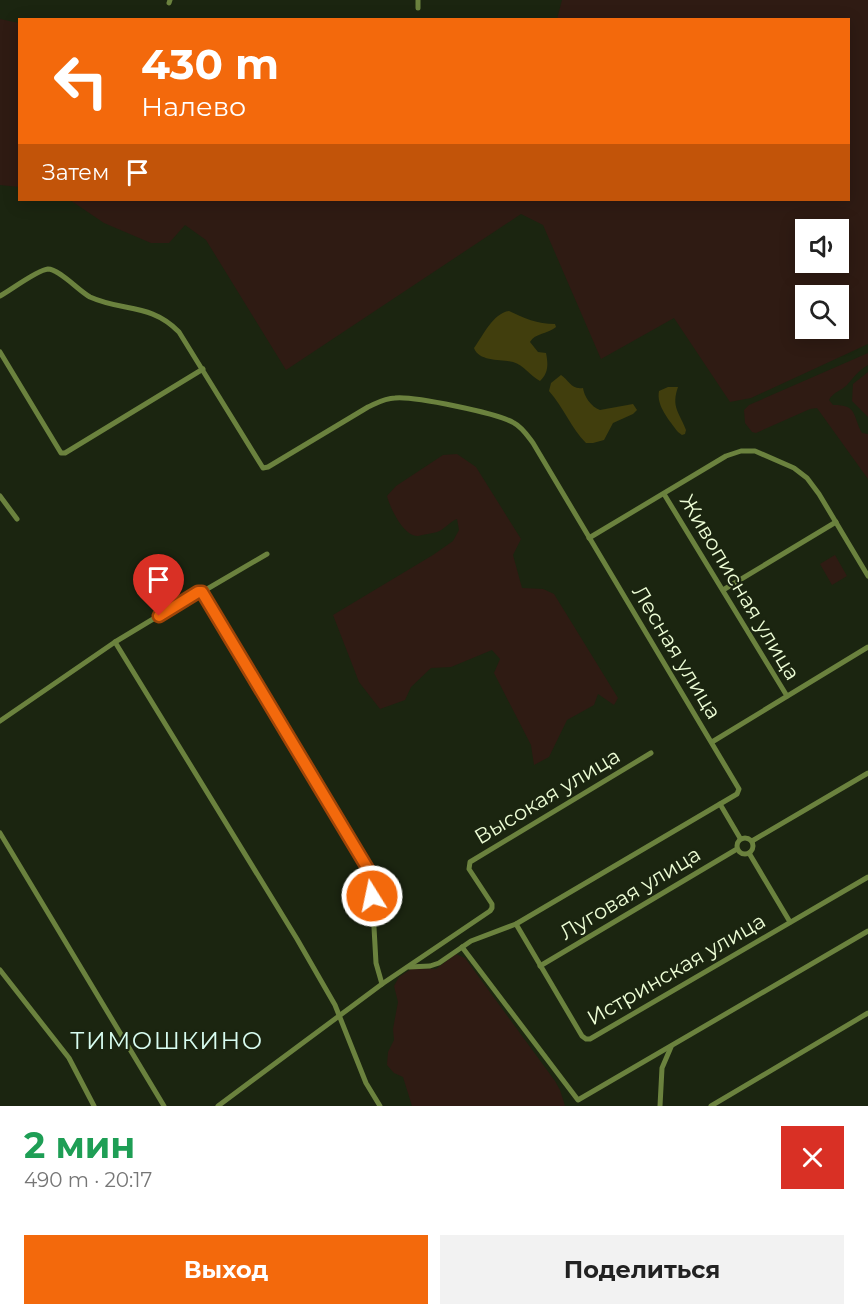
<!DOCTYPE html>
<html lang="ru">
<meta charset="utf-8">
<style>
:root{--surface:#fff;--page:#f2f2f2;--text:#222;--muted:#767676;--accent:#f3690c}
body{margin:0;font-family:Montserrat,sans-serif;background:var(--page);color:var(--text);height:100vh;display:flex;flex-direction:column;font-size:22px;white-space:nowrap}
*{box-sizing:border-box;margin:0}
p{font-size:20px;color:var(--muted)}
.icon{flex:none;width:33px;height:33px;fill:none;stroke:currentColor;stroke-width:2;stroke-linecap:round;stroke-linejoin:round}
.map{position:relative;height:1106px;overflow:hidden}
.panel{display:flex;flex-direction:column;background:var(--surface);flex:1}
.panel>*{flex:none}
.banner{position:absolute;left:18px;top:18px;width:832px;height:183px;border-radius:0px;box-shadow:0 3px 15px #0003;background:#f3690c;color:#fff;overflow:hidden}
.fabs{position:absolute;left:795px;top:219px;display:grid;gap:12px}
.fabs a{display:grid;place-items:center;width:54px;height:54px;border-radius:0px;background:var(--surface);box-shadow:0 3px 15px #0003;font-size:30px}
.pin{position:absolute;display:grid;place-items:center;width:51px;height:51px;color:#fff;margin:-62px -26px;border-radius:50% 50% 50% 0;rotate:-45deg;box-shadow:0 0 6px #0007}
.pin .icon{rotate:45deg}
.me{position:absolute;width:66px;margin:-33px;rotate:350deg;stroke-linejoin:round;filter:drop-shadow(0 0 4px #0008)}
.turn{display:flex;align-items:center;gap:21px;height:126px;padding:0 24px;font-size:27px}
.turn .icon{width:78px;height:78px;stroke-width:2.5}
.turn b{display:block;font-size:42px;line-height:51px}
.then{display:flex;align-items:center;height:57px;padding:0 24px;background:#0003;gap:12px;font-size:22px}
.round{display:grid;place-items:center;flex:none;width:63px;height:63px;border-radius:0px;background:var(--page)}
.summary{display:flex;align-items:center;justify-content:space-between;height:102px;padding:0 24px}
h1{font-size:36px;font-weight:700;line-height:45px;color:#1e9e55}
.cta{display:flex;gap:12px;margin-top:auto;padding:12px 24px}
.cta a{flex:1;height:69px;border-radius:0px;background:var(--accent);color:#fff;font-size:24px;font-weight:700;line-height:69px;text-align:center}
.cta a+a{background:var(--page);color:var(--text)}
.map>svg:first-child{display:block}
</style>
<div class="map">
<svg width="868" height="1106" viewBox="0 0 868 1106">
<rect width="100%" height="100%" fill="#1b2510"/>
<!-- green -->
<g fill="#2f1b13" fill-rule="evenodd">
<path d="M562,0H868V344L751,398L730,402L674,318L601,359L543,225L521,214L286,370L206,240L185,225L169,243H151L104,223L70,200H849V20L557,19ZM806,230H838V262H806ZM806,296H838V328H806Z"/>
<polygon points="0,19 19,23 19,187 0,185"/>
<path d="M868,353V365C857,372 855,376 847,385C841,391 833,392 829,400L833,405C858,405 852,415 862,433L868,434V479L817,408L810,409L756,433L752,432L745,423L744,410L749,405Z"/>
<polygon points="868,372 868,417 852,401 853,384"/>
<path d="M457,454L476,467L521,539L513,555L522,588L543,589L554,594L618,698L614,705L598,694L594,705L567,720L549,757L534,765L531,745L494,673L500,659L492,650L451,667L431,668L411,687L405,700L380,709L359,682L333,615L433,555L453,541L459,530L457,519C449,522 444,530 437,532C432,533 423,535 418,536C404,537 390,508 387,496L396,486L443,455Z"/>
<polygon points="835,555 847,576 832,585 820,564"/>
<polygon points="456,954 465,958 555,1081 560,1090 565,1106 412,1106 403,1077 394,1073 387,1065 388,1052 394,1040 393,1029 398,1002 394,986 399,977 413,968 436,969"/>
</g>
<!-- water -->
<g fill="#413e0d">
<path d="M509,311C524,318 537,324 555,324L556,327C548,334 535,333 530,342L538,352L546,353C548,363 549,373 540,381C530,376 524,365 513,362C501,359 479,362 474,348C483,336 493,313 509,311Z"/>
<path d="M561,375C569,380 571,390 583,388C584,396 591,407 600,410L633,404L637,410L633,414L613,423L604,440L593,443H586C571,428 564,408 549,391L551,383Z"/>
<path d="M668,387H678C671,407 679,412 686,430L685,434L682,435L678,432C670,421 656,406 659,391Z"/>
</g>
<g fill="none" stroke-linecap="round" stroke-linejoin="round">
<!-- street -->
<g stroke="#6b823e" stroke-width="5">
<polyline points="169,3 170,0"/>
<polyline points="418,8 418,0"/>
<path d="M0,296C11,290 37,270 48,269C59,269 79,291 90,297C123,312 151,303 179,332L263,468L268,467L368,407C377,403 385,398 395,398C413,396 498,413 514,423C522,427 527,435 533,443L739,789L737,794L516,924L471,941L439,963L430,966L409,967"/>
<polyline points="0,352 61,453 65,453 203,369"/>
<polyline points="664,494 787,696"/>
<polyline points="0,496 17,519"/>
<polyline points="589,538 726,456 741,451 755,451 794,468 807,478 819,494 868,576"/>
<polyline points="723,590 836,522"/>
<polyline points="202,592 371,874 376,963 382,984"/>
<polyline points="115,642 297,939 335,1005 366,1083 380,1106"/>
<polyline points="0,721 115,642 198,592 202,592 267,554"/>
<polyline points="712,742 868,647"/>
<polyline points="720,804 740,838"/>
<polyline points="0,833 164,1106"/>
<circle cx="745" cy="846" r="8"/>
<polyline points="752,841 868,773"/>
<polyline points="749,853 790,922"/>
<polyline points="516,924 582,1036 586,1039 590,1039 868,877"/>
<polyline points="462,947 578,1100 868,931"/>
<polyline points="540,966 737,849"/>
<polyline points="0,970 69,1058 94,1106"/>
<polyline points="218,1106 382,984 490,911 492,908 492,904 469,869 470,862 651,753"/>
<polyline points="660,1106 662,1068 671,1047"/>
<polyline points="711,1106 868,1013"/>
</g>
</g>
<g fill="none" stroke-linecap="round" stroke-linejoin="round">
<!-- route casing -->
<g stroke="#9e4408" stroke-width="15">
<polyline id="route" points="159,616 198,592 202,592 371,874 372,896"/>
</g>
<!-- route -->
<use href="#route" stroke="#f3690c" stroke-width="10"/>
</g>
<g text-anchor="middle" dominant-baseline="central" stroke-width="4.5" stroke-linejoin="round" paint-order="stroke">
<!-- street labels -->
<g font-size="21" fill="#edfdd6" stroke="#1b2510">
<text transform="translate(740 587) rotate(59)">Живописная улица</text>
<text transform="translate(677 652) rotate(59)">Лесная улица</text>
<text transform="translate(547 796) rotate(-31)">Высокая улица</text>
<text transform="translate(630 893) rotate(-31)">Луговая улица</text>
<text transform="translate(676 969) rotate(-30)">Истринская улица</text>
</g>
<!-- quarter labels -->
<g font-size="24" letter-spacing="1.5" fill="#d8fdf1" stroke="#1b2510">
<text x="167" y="1040">ТИМОШКИНО</text>
</g>
</g>
</svg>
<div class="fabs">
<a><svg class="icon" aria-label="sound" viewBox="0 0 24 24"><path d="M4 9h4l5-4v14l-5-4H4zM17 9q2 3 0 6"/></svg></a>
<a><svg class="icon" aria-label="search" viewBox="0 0 24 24"><circle cx="10" cy="10" r="6"/><path d="M15 15l6 6"/></svg></a>
</div>
<div class="pin" style="left:159px;top:616px;background:#d93025"><svg class="icon" aria-label="arrive" viewBox="0 0 24 24"><path d="M6 21V4h12l-3 4 3 4H6"/></svg></div>
<svg class="me" style="left:372px;top:896px" viewBox="-20 -20 40 40"><circle r="17" fill="#f3690c" stroke="#fff" stroke-width="3"/><path d="M0-11L8 9 0 5-8 9z" fill="#fff"/></svg>
<div class="banner">
<div class="turn"><svg class="icon" aria-label="left" viewBox="0 0 24 24"><path d="M17 20v-9H6M10 6l-5 5 5 5"/></svg><div><b>430 m</b>Налево</div></div>
<div class="then">Затем<svg class="icon" aria-label="arrive" viewBox="0 0 24 24"><path d="M6 21V4h12l-3 4 3 4H6"/></svg></div>
</div>
</div>
<section class="panel">
<div class="summary"><div><h1>2 мин</h1><p>490 m · 20:17</p></div><a class="round" style="background:#d93025;color:#fff"><svg class="icon" aria-label="close" viewBox="0 0 24 24"><path d="M6 6l12 12M18 6L6 18"/></svg></a></div>
<div class="cta"><a>Выход</a><a>Поделиться</a></div>
</section>
